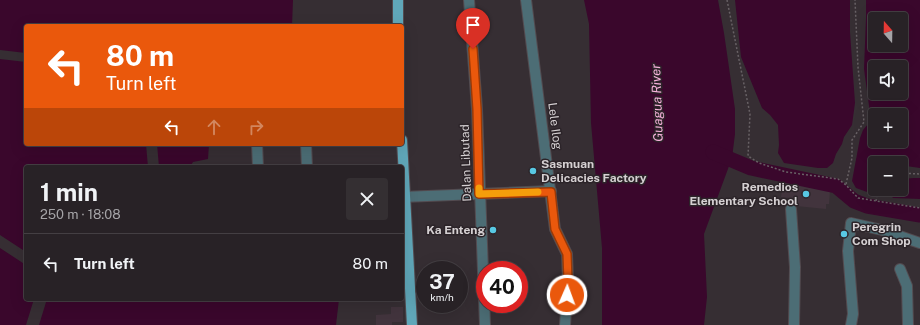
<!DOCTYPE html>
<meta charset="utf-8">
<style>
:root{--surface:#282226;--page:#342f32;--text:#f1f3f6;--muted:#a5a4a7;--line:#443f43}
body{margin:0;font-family:"Public Sans",sans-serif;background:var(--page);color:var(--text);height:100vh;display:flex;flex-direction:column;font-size:15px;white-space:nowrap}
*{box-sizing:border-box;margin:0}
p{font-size:13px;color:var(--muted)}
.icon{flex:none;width:22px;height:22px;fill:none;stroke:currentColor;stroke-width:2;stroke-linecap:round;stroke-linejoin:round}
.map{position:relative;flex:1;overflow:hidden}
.drawer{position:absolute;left:24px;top:165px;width:380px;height:136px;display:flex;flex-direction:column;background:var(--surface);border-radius:4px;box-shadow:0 4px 16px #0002,0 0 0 1px var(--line)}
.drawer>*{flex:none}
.banner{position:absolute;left:24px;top:24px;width:380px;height:122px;border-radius:4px;box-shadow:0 4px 16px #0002,0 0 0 1px var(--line);background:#ea580c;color:#fff;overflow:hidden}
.needle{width:26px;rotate:340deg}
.fabs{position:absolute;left:868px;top:12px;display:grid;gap:8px}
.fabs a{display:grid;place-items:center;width:40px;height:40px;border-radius:4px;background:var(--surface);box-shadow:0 4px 16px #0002,0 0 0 1px var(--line);font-size:20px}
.speed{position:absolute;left:416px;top:261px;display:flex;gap:8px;font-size:20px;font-weight:700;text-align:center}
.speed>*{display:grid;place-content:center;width:52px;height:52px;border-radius:50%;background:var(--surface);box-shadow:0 4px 16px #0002,0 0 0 1px var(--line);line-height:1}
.speed small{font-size:10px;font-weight:400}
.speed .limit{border:6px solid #d22;background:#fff;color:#111}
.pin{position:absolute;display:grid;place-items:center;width:34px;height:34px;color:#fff;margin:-41px -17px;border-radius:50% 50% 50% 0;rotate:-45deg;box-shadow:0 0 4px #0007}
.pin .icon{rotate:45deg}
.me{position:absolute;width:44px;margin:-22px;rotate:2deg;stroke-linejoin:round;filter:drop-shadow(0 0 3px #0008)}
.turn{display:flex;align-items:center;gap:14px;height:84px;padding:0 16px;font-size:18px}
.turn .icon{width:52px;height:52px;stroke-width:2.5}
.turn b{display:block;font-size:28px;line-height:34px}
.lanes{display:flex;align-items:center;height:38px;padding:0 16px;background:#0003;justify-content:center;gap:20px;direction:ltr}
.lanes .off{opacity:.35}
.round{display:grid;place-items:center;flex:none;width:42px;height:42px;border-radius:4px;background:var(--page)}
.headline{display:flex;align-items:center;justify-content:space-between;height:68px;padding:0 16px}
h1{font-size:24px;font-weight:700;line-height:30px}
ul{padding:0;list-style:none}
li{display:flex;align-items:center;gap:12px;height:60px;padding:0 16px;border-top:1px solid var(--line)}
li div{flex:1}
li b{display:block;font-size:15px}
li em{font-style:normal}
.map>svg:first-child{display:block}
</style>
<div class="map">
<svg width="920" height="325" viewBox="0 0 920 325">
<rect width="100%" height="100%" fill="#362e33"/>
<!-- built -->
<g fill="#42343d">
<polygon points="783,181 827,189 830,191 829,204 826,204 826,209 796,206 798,199 781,197"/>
<polygon points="391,307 403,307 403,322 392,322 392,325 376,325 376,315 391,314"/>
</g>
<!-- water -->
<g fill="#3a072c" fill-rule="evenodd">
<polygon points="0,0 293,0 292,26 26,26 26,53 0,50"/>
<polygon points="584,0 718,0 724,33 735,109 735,134 732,158 704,234 707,297 704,325 602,325 602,248 591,123 589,24"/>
<polygon points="735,0 850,0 850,32 855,103 852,125 844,137 842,144 836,154 833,163 827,168 818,168 784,163 778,153 779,145 778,125 770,115 762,108 741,57"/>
<path d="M866,0H920V168L906,166L901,167V163H875V182L867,192L856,188L852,181L860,138L863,130L868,124L870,113L864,69L866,18ZM875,19H901V45H875ZM875,67H901V93H875ZM875,115H901V141H875Z"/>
<polygon points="0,59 26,62 26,144 146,144 148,167 26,167 26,252 0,235"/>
<polygon points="157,144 209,144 208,159 193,162 190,167 159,167"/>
<polygon points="914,178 920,178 920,199 893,198 887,190 886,189 901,189 901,179"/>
<polygon points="0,248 26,265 26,299 34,299 26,325 0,325"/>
<polygon points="47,299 339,299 336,325 39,325"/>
</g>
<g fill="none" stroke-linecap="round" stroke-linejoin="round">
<!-- river -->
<polyline stroke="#3a072c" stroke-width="15" points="713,152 751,168 836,186 854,201 867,206 920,215"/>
<!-- minor casing -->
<g stroke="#534b50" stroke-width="12">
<g id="minor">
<polyline points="469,0 477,109 485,325"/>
<polyline points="526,0 555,229 567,254 568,280 565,325"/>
<polyline points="257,144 258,167"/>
<polyline points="306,144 307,167"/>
<polyline points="402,197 551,191"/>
<polyline points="791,209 795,267 794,325"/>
<polyline points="900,269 907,286 908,325"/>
<polyline points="851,325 853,314 848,251 851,223 882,230 920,243"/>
</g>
</g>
<!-- major casing -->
<g stroke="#534b50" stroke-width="12">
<g id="major">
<polyline points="398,26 398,0"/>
<polyline points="402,140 412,325"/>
</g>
</g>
<!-- path -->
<g stroke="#686165" stroke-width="1.5" stroke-dasharray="2 2" stroke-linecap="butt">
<polyline points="727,0 750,114 748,156 759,163 786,172 838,179 846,185 858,198 920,208"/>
<polyline points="901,173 920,174"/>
<polyline points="846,184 852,158 852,140 864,122 858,67 855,0"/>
<polyline points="876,201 878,189"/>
</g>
<!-- minor -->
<use href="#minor" stroke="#4c6d75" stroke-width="10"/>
<!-- major -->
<use href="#major" stroke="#60a7b9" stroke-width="10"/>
</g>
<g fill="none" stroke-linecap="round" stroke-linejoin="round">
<!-- route casing -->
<g stroke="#983908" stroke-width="10">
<polyline id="route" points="473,49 477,109 479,194 551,192 555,229 567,254 568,280 567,295"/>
</g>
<!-- route -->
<use href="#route" stroke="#ea580c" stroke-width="7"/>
<!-- slow -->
<polyline stroke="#f59e0b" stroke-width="7" points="479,188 479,194 538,192"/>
</g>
<!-- markers -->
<g fill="#58c9e4" stroke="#2c2429" stroke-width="1.5">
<circle cx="533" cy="171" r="4"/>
<circle cx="806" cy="194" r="4"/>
<circle cx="493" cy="230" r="4"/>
<circle cx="844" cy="234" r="4"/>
</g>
<g text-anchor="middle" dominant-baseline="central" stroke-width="3" stroke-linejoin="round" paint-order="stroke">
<!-- street labels -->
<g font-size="12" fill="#d5d0d2" stroke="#2c2429">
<text transform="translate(555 126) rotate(83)">Lele Ilog</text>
<text transform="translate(466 163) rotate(-92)">Dalan Libutad</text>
</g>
<!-- poi labels -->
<g font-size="12" font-weight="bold" fill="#d5d0d2" stroke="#2c2429" text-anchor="start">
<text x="541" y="164">Sasmuan<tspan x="541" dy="14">Delicacies Factory</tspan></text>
<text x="798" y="187" text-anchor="end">Remedios<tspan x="798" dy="14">Elementary School</tspan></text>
<text x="852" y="227">Peregrin<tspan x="852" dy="14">Com Shop</tspan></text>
<text x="485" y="230" text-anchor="end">Ka Enteng</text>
</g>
<!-- water labels -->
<g font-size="13" font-style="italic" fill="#f6b1db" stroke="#2c2429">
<text transform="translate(657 103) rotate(-92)">Guagua River</text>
</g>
</g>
</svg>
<div class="fabs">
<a><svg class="needle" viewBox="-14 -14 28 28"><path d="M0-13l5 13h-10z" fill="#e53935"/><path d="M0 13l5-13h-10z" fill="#a5a4a7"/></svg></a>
<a><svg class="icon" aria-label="sound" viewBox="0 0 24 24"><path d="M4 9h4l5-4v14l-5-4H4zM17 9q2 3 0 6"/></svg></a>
<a>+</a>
<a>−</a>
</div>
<div class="speed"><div>37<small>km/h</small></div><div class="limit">40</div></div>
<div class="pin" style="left:473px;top:49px;background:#d93025"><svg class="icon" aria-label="arrive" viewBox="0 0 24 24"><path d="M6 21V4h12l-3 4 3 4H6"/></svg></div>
<svg class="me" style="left:567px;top:295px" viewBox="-20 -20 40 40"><circle r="17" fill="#ea580c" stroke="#fff" stroke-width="3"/><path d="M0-11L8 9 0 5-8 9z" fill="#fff"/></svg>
<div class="banner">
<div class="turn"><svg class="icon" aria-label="left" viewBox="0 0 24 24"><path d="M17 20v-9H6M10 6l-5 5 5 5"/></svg><div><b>80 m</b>Turn left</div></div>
<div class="lanes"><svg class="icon" aria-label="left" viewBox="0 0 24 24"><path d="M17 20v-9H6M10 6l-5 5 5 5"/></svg><svg class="icon off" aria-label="ahead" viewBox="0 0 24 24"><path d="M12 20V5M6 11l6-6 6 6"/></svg><svg class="icon off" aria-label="right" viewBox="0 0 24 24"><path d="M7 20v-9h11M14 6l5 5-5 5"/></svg></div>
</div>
<section class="drawer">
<div class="headline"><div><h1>1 min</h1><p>250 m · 18:08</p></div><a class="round"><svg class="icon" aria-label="close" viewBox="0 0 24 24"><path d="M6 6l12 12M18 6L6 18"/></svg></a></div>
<ul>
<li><svg class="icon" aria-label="left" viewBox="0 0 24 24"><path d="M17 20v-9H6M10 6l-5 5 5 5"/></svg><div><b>Turn left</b></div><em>80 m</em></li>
</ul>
</section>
</div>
